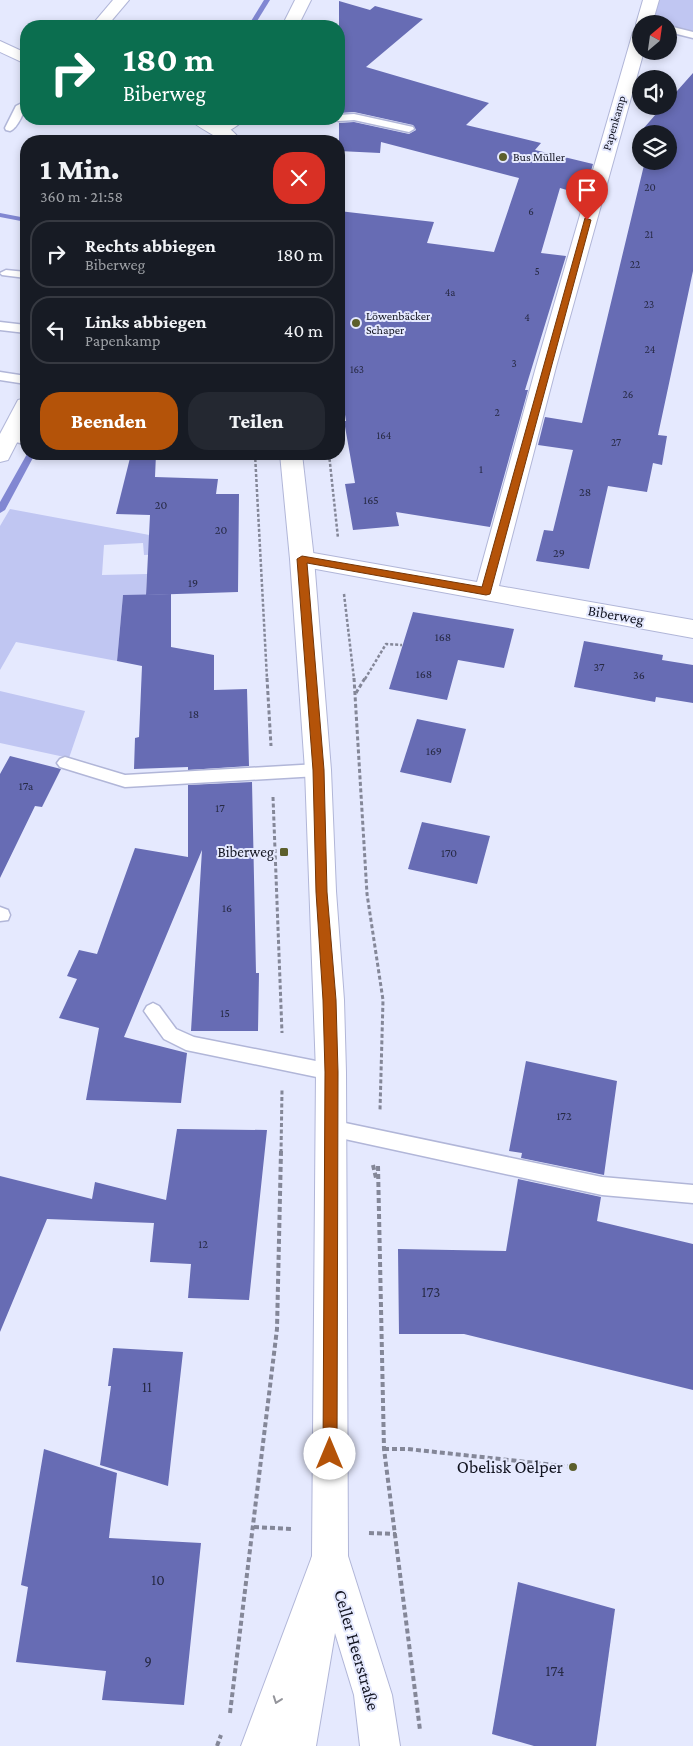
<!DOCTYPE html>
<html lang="de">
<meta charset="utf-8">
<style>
:root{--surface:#171b24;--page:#242831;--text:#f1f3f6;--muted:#9ea1a6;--line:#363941;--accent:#b45309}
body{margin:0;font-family:"Crimson Pro",serif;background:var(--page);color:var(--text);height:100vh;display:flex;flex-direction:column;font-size:19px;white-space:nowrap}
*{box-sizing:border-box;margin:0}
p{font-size:16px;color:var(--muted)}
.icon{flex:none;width:28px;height:28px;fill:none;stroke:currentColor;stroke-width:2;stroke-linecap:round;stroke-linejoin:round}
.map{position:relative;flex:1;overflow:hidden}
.drawer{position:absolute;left:20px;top:135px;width:325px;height:325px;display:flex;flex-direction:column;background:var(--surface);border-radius:20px;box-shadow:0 2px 8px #0003}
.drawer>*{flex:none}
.hud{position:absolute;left:20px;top:20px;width:325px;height:105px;border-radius:20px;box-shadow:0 2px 8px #0003;background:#0b6e4f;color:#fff;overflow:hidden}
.needle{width:32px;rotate:29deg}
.controls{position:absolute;left:632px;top:15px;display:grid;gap:10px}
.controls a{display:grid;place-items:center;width:45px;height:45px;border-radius:50%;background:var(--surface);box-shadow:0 2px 8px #0003;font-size:25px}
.pin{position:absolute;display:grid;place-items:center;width:42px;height:42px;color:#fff;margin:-51px -21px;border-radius:50% 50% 50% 0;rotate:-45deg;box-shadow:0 0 5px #0007}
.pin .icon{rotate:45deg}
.me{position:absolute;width:55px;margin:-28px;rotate:0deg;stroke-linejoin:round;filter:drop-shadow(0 0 4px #0008)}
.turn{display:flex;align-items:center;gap:18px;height:105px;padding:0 20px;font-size:22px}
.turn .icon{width:65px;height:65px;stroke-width:2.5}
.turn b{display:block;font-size:35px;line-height:42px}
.round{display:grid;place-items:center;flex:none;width:52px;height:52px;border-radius:20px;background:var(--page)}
.headline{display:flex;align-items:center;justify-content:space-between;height:85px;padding:0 20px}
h1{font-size:30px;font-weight:800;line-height:38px}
.primary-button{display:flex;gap:10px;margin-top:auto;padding:10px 20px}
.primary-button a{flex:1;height:58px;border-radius:20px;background:var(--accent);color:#fff;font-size:20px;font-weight:800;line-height:58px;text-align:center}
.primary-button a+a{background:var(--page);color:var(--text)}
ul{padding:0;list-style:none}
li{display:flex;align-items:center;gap:15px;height:68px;margin:0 10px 8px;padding:0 10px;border:2px solid var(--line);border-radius:20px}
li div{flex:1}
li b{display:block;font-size:19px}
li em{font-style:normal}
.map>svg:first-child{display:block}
</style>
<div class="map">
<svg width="693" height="1746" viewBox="0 0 693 1746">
<rect width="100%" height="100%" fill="#e5e9fe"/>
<!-- green -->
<g fill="#c0c6f2">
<polygon points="652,0 693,0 693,33 669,26 669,24 646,19"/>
<polygon points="10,509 203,545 203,553 144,555 143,543 104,545 102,575 147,574 146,595 123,595 117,661 16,642 0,670 0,526"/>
<polygon points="0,691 85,711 69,758 0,743"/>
</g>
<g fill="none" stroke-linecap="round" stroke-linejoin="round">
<!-- stream -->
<g fill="#8187d2" fill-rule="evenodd">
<polygon points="264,0 270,0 254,26 248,26"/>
<polygon points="0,213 26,218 26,222 0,217"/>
<polygon points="27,454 35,454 5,510 0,513 0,502"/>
</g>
</g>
<!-- building -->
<g fill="#676cb4">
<polygon points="339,1 370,10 375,6 423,19 366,67 489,103 466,125 541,143 535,150 593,164 584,195 560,188 541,253 566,256 525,390 528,390 490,527 396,512 399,526 353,530 345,484 355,483 344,421 346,421 339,377 339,211 434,222 427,243 494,252 519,178 381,142 380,153 339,151 339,123 354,122 409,134 416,130 413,125 354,112 339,113"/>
<polygon points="693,73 693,271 658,435 667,436 662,465 653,463 647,492 608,486 589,569 536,561 544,530 553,531 573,450 538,445 545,417 582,423 645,161 669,161 669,134 652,134 652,131 643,129 663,106 669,106 669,100"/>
<polygon points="131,454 156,454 155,477 218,479 216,494 239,494 238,592 146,595 150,515 116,514"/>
<polygon points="171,594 171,647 214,655 214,690 247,689 249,766 188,770 188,767 134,769 135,738 139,737 142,666 117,661 123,595"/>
<polygon points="413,612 514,629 504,668 458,660 447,700 389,689"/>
<polygon points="584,641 663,655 662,660 693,665 693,703 656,697 655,702 574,687"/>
<polygon points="417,719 466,729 451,783 400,772"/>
<polygon points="10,756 61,769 42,807 35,806 0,878 0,774"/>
<polygon points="252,782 256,973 259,973 258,1031 191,1031 202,850 124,1037 187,1053 181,1103 86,1100 99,1028 59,1018 77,979 67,976 79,950 97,954 135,848 188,857 188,785"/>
<polygon points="422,822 490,836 477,884 408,869"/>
<polygon points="526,1061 617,1081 604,1175 521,1158 522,1153 509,1151"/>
<polygon points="177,1129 267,1130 249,1300 188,1298 191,1264 150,1262 154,1223 47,1219 0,1332 0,1176 92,1199 95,1182 166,1200"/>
<polygon points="518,1179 601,1197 597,1221 693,1244 693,1390 464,1334 399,1334 398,1249 506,1251"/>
<polygon points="113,1348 183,1352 168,1486 100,1465 111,1386 108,1386"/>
<polygon points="44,1449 117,1473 109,1538 201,1543 184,1705 102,1700 106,1671 16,1662 28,1587 21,1585"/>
<polygon points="518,1582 615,1609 596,1746 534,1746 492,1734"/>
</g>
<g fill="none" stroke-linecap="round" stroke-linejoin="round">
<!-- service casing -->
<g stroke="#b1b6d8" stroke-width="3">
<g id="service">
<polygon points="669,26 693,32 693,38 669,32"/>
<path d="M26,101C26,109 18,128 10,131L6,130L5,128L16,106Z"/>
<polygon points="354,114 413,127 414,129 409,132 354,120 339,121 334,119 339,119 339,115"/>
<polygon points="273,119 329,119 324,122 278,122"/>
<polygon points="6,270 26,272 26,278 2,275 0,273"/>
<polygon points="0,322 26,325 26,333 0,330"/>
<polygon points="0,372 26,376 26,384 0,380"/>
<polygon points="9,433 26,436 26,444 4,440 3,437"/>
<polygon points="65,757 125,775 318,764 323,766 326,770 323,774 318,776 125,787 60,767 57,763 60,759"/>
<polygon points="0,907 8,910 10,915 8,920 0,921"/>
<polygon points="153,1003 159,1006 176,1029 194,1037 331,1064 337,1066 340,1072 337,1078 331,1080 186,1050 164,1039 144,1011 147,1006"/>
<polygon points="331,1120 602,1177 693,1185 693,1203 602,1195 331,1136 325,1134 322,1128 325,1122"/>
</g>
</g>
<!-- minor casing -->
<g stroke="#b1b6d8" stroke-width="2">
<g id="minor">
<polygon points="113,0 129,0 107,26 91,26"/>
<polygon points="295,0 311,0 298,26 282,26"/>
<polygon points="643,0 659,0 652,24 641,24 641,51 644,51 556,367 499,586 693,620 693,638 294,565 290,559 294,553 302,551 477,582 536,367 633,32 639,28 636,24"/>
<path d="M223,119H244C237,128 223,135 212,133L209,129Z"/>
<polygon points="26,398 26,425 8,460 0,462 0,434 18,400"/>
</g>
</g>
<!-- secondary casing -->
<g stroke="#b1b6d8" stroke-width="2">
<g id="secondary">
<polygon points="0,41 26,53 26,64 0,52"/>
<path d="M190,119C211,118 228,122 241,141H222C213,134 195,126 190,119Z"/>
<polygon points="280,454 302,454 314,559 331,770 336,891 344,1000 346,1072 348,1556 392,1695 400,1746 360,1746 354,1695 335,1633 316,1746 276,1746 299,1622 305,1609 318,1603 327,1607 322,1592 314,1588 309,1575 312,1556 316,1072 305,770 290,559"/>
</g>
</g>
<!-- motorway casing -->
<g stroke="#b1b6d8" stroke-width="2">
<polygon id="motorway" points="330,1538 343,1543 348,1556 281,1746 241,1746 317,1543"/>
</g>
<!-- path-far2 -->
<g stroke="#848798" stroke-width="2.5" stroke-dasharray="3 2" stroke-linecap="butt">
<polyline points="255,454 267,679"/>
<polyline points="329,454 338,538"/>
<polyline points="344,594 354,679"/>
<polyline points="365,679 386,644 402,645"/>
</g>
<!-- path-far1 -->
<g stroke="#848798" stroke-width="3" stroke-dasharray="4 2.5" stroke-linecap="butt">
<polyline points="267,678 271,746"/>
<polyline points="354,678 367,894 383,1000 380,1110"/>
<polyline points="356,693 365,678"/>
<polyline points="273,797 282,1033"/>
<polyline points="281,1153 282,1090"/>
</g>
<!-- path -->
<g stroke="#848798" stroke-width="4" stroke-dasharray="5 3" stroke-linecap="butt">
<polyline points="373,1165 376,1178"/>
<polyline points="378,1166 384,1449 420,1730"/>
<polyline points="384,1449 408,1449 573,1467"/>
<polyline points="254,1527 293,1529"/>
<polyline points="369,1533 396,1534"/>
<polyline points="230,1713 277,1329 281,1151"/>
<polyline points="217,1746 221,1735"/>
</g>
<!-- service -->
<use href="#service" fill="#fff" fill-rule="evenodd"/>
<!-- minor -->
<use href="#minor" fill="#fff" fill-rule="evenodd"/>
<!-- secondary -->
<use href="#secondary" fill="#fff" fill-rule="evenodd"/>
<!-- motorway -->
<use href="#motorway" fill="#fff" fill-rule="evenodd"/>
</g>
<!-- one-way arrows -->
<defs><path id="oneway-chevron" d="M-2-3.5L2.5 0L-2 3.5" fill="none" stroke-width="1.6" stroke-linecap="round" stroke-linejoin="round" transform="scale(1.25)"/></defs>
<use stroke="#94959b" href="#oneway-chevron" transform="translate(277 1700) rotate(110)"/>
<!-- route -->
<polygon fill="#b45309" stroke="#753606" points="585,218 591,220 490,594 486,595 307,563 324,770 327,892 336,1000 338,1072 337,1454 335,1459 330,1461 325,1459 323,1454 325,1072 323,1000 316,892 313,770 297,559 302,556 482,587"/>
<!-- markers -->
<g fill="#5c5f2c" stroke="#e5e9fe" stroke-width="2">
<circle cx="503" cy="157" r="5"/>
<circle cx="356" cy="323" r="5"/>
<rect x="279" y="847" width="10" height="10" rx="2.5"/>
<circle cx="573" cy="1467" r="5"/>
</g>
<g text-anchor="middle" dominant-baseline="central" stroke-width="4" stroke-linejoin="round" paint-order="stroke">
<!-- far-number labels -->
<g font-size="11" fill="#272a45">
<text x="650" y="187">20</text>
<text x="531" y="211">6</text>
<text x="649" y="234">21</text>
<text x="635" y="264">22</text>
<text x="537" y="271">5</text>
<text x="450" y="292">4a</text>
<text x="649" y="304">23</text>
<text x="527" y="317">4</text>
<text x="650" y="349">24</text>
<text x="514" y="363">3</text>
<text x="357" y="369">163</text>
<text x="628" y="394">26</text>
<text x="497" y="412">2</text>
<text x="384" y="435">164</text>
<text x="616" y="442">27</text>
</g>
<!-- far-street labels -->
<g font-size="12" fill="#121420" stroke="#e5e9fe">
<text transform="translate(614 123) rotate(-74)">Papenkamp</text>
</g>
<!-- far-poi labels -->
<g font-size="12" fill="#121420" stroke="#e5e9fe" text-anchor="start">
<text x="513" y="157">Bus Müller</text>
<text x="366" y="316">Löwenbäcker<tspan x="366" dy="14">Schaper</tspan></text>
</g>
<!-- number labels -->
<g font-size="12" fill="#272a45">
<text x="481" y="469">1</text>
<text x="585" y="492">28</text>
<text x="371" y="500">165</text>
<text x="161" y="505">20</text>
<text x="221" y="530">20</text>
<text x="559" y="553">29</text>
<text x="193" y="583">19</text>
<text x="443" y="637">168</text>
<text x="599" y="667">37</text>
<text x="424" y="674">168</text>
<text x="639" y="675">36</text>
<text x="194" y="714">18</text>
<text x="434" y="751">169</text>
<text x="26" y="786">17a</text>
<text x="220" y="808">17</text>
<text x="449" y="853">170</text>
<text x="227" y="908">16</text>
<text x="225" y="1013">15</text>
<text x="564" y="1116">172</text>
<text x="203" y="1244">12</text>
</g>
<!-- street labels -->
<g font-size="15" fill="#121420" stroke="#e5e9fe">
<text transform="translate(616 615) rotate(10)">Biberweg</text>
</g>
<!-- poi labels -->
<g font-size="15" fill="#121420" stroke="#e5e9fe" text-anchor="end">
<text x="274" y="852">Biberweg</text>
</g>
<!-- near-number labels -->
<g font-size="15" fill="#272a45">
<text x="431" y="1292">173</text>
<text x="147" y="1387">11</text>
<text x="158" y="1580">10</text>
<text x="148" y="1661">9</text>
<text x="555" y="1671">174</text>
</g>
<!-- near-poi labels -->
<g font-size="18" fill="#121420" stroke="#e5e9fe" text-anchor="end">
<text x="563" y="1467">Obelisk Oelper</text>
</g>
<!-- near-street labels -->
<g font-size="18" fill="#121420" stroke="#e5e9fe">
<text transform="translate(357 1650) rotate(74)">Celler Heerstraße</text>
</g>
</g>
</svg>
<div class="controls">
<a><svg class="needle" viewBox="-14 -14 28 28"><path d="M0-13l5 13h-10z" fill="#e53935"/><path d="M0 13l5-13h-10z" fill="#9ea1a6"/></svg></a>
<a><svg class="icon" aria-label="sound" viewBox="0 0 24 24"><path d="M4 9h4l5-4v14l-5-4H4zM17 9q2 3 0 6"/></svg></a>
<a><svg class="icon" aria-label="layers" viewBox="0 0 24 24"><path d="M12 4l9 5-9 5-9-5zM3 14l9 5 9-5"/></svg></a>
</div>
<div class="pin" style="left:587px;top:220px;background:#d93025"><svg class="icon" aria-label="arrive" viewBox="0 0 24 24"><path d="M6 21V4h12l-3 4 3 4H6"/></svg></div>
<svg class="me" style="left:330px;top:1454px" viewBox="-20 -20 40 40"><circle r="19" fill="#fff"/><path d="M0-13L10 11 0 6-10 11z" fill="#b45309"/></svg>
<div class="hud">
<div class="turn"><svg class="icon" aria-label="right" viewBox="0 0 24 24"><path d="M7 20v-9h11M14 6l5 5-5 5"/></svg><div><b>180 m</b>Biberweg</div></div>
</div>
<section class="drawer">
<div class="headline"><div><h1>1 Min.</h1><p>360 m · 21:58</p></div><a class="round" style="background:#d93025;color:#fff"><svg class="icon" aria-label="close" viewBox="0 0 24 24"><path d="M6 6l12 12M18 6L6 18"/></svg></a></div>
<ul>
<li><svg class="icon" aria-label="right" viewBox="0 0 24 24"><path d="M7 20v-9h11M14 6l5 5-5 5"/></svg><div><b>Rechts abbiegen</b><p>Biberweg</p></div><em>180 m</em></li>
<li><svg class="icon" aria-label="left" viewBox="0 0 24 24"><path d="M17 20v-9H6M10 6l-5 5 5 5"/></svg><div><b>Links abbiegen</b><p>Papenkamp</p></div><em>40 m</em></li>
</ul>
<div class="primary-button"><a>Beenden</a><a>Teilen</a></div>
</section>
</div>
